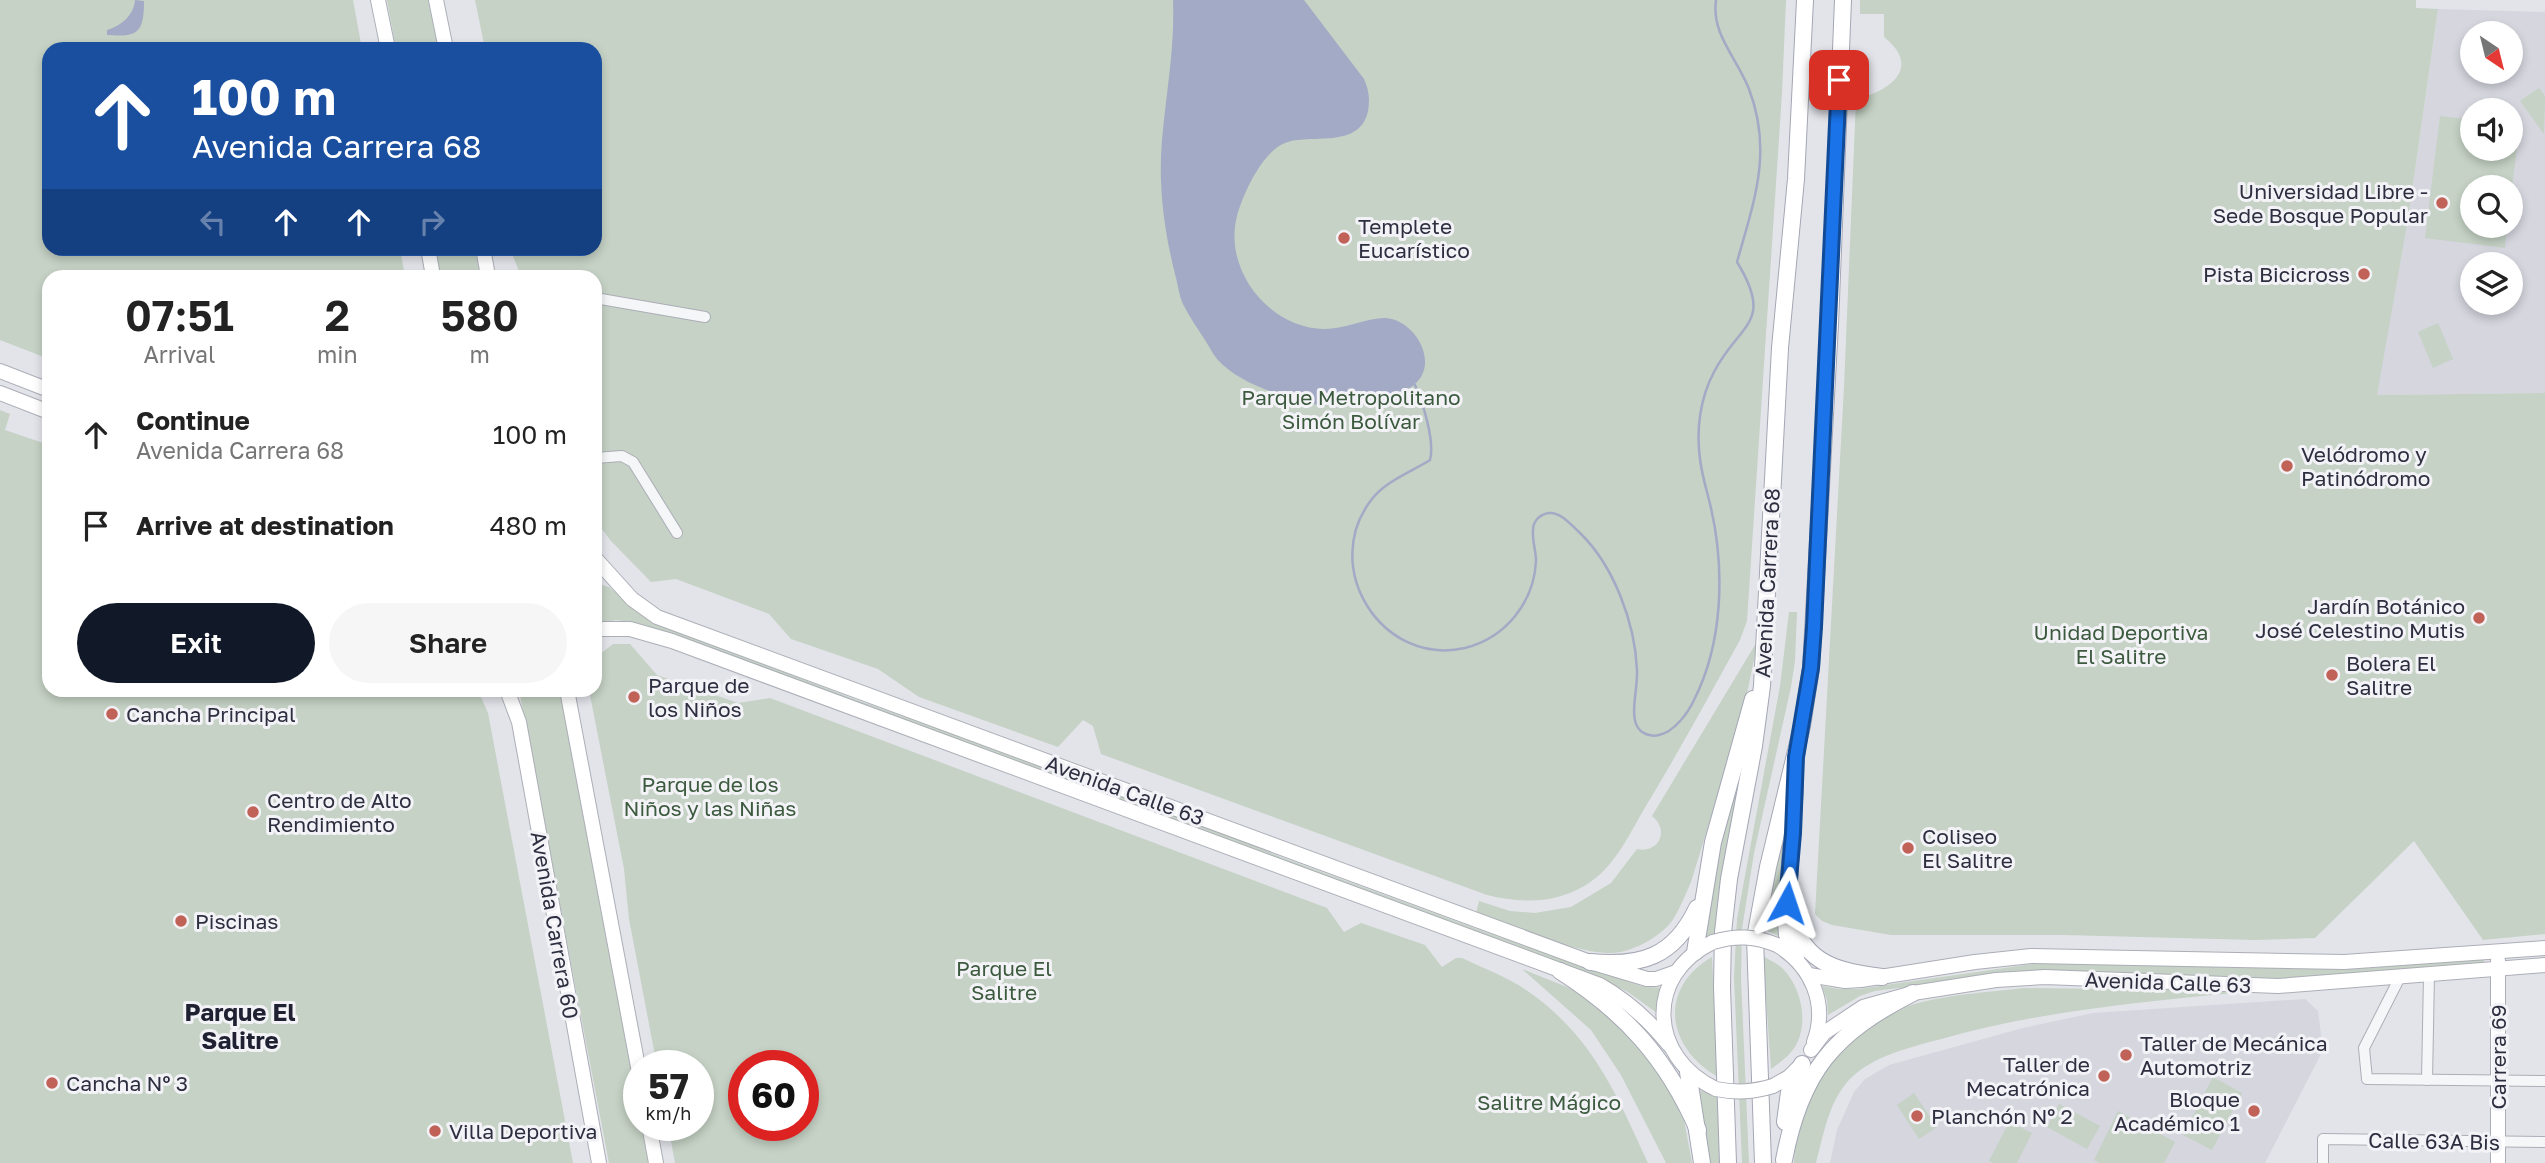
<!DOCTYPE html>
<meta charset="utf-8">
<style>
:root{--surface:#fff;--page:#f6f6f6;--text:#222;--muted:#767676;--accent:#111827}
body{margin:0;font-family:"Golos Text",sans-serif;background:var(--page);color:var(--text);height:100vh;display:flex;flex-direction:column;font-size:26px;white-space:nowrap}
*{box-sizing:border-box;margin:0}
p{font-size:23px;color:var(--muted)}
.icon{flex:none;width:38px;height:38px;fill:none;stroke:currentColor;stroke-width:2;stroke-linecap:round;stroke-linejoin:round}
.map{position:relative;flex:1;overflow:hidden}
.sheet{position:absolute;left:42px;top:270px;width:560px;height:427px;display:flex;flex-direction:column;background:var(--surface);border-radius:21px;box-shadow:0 4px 10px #0003}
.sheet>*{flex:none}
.top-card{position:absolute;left:42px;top:42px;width:560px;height:214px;border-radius:21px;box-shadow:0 4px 10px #0003;background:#1a4fa0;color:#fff;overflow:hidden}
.needle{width:46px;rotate:145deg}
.buttons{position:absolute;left:2460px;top:21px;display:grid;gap:14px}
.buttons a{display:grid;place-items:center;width:63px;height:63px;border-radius:50%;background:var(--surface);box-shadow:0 4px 10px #0003;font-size:35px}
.speed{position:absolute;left:623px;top:1050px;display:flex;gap:14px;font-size:35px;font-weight:700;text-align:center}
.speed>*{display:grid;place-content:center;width:91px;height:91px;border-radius:50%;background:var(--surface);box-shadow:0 4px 10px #0003;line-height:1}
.speed small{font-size:18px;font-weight:400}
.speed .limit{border:10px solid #d22;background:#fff;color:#111}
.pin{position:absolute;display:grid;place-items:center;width:60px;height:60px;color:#fff;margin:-30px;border-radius:14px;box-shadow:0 4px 10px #0006}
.me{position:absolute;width:77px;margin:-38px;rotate:5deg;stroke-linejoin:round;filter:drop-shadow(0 0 5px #0008)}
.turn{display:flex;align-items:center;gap:24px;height:147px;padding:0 35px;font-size:32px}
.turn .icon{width:91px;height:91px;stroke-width:2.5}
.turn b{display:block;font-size:49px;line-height:60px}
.lanes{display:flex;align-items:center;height:66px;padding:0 35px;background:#0003;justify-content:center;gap:35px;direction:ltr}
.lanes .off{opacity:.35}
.eta{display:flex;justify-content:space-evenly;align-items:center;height:119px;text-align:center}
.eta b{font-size:42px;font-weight:600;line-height:49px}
.button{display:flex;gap:14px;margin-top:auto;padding:14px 35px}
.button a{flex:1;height:80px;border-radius:42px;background:var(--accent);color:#fff;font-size:28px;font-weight:600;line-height:80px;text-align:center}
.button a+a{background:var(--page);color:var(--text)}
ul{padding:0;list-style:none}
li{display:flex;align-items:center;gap:21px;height:91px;padding:0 35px}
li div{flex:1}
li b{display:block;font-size:26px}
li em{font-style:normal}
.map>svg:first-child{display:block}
</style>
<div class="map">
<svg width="2545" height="1163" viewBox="0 0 2545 1163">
<rect width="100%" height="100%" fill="#e3e4ea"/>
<!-- built -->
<g fill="#d5d6de" fill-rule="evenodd">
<path d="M2438,9L2545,12V393L2376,395L2408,219ZM2473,33H2511V72H2473ZM2473,110H2511V149H2473ZM2473,187H2511V226H2473ZM2473,264H2511V303H2473Z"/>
<polygon points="2305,999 2318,1011 2323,1050 2265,1163 1830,1163 1837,1130 1854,1092 1865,1079 1889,1065 2023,1028 2093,1013"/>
</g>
<!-- green -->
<g fill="#c5d2c5" fill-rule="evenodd">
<polygon points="0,0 353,0 362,49 49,49 49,248 400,249 405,276 49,276 49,359 0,340"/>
<polygon points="387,0 428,0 439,49 396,49"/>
<path d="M475,0H1786L1782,93L1747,621L1740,640C1708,698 1677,755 1643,811C1629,835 1616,863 1593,880C1561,904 1524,904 1487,895L1101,754L1093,726L1083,720L1058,747L919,697L878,669L791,639L769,614L676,579L651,582L611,541L595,520V276H521L510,249L595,248V49H485Z"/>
<path d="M1860,0H2416V8L2438,9L2408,219L2377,395L2545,393V934L2483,940L2414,841L2315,938L2255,940L2064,935H1891L1832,925L1822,921L1815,914L1844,387L1856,99C1891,91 1922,67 1884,37V14H1860Z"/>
<polygon points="2539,88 2545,96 2544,134 2520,101"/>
<polygon points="2440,116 2473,120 2473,149 2511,149 2511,124 2520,125 2511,195 2511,187 2473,187 2473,226 2507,226 2505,248 2425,238"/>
<polygon points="434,249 475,249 480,276 440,276"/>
<polygon points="2438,323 2453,359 2433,368 2418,332"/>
<polygon points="0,410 10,414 5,430 49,445 49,690 478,690 488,713 573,1163 0,1163"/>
<polygon points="602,585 609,587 653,622 748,658 854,699 1180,815 1281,857 1488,933 1641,986 1662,988 1657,1005 1657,1013 1628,992 1607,982 642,624 616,620 595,624 595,608"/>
<polygon points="1789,612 1797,612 1795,661 1791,687 1754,853 1742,929 1741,977 1749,1163 1742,1163 1734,977 1737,919 1780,686"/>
<path d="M1758,640L1743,713L1691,882C1685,895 1680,909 1672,921C1660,937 1631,953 1611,953C1573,953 1514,925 1476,913L1479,901L1510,911L1535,913L1571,907L1611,883L1637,849C1659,854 1670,830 1652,816Z"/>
<path d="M613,644H630L657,675L738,703L770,698L1327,908L1344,932L1361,923L1425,945L1442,967L1456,958H1462C1481,967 1502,975 1520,986C1590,1031 1615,1091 1648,1163H675L668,1125H698V1066H657L629,919L624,869L589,690H595V658ZM744,1066H803V1125H744Z"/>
<polygon points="519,690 560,690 639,1113 639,1125 641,1125 648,1163 609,1163"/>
<polygon points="1743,761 1722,881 1717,932 1704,939 1724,821"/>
<polygon points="1787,810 1778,936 1764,929"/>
<path d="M1763,956C1769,960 1777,963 1782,968C1800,985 1808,1018 1798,1041C1793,1053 1781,1062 1771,1069Z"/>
<path d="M1712,957L1718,1077C1667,1048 1657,989 1712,957Z"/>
<polygon points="2484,958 2484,964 2289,980 2045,970 1875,991 1860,996 1828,1015 1827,1000 1822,986 1839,989 1858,989 2046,962 2324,969 2370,968"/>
<polygon points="1522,969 1572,989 1597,1004 1639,1042 1682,1109 1692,1163 1666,1163 1621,1075 1591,1030"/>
<path d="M2024,988L2254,991C2150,1001 2046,1010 1945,1038C1912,1047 1873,1055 1849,1080C1828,1103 1824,1134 1816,1163H1794C1795,1136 1804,1099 1819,1076C1843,1042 1882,1011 1922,1002C1955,994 1990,992 2024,988Z"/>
<polygon points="2213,1077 2242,1093 2212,1150 2183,1135"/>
<polygon points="1699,1090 1719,1098 1723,1163 1710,1163"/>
<polygon points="1914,1093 1937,1127 1919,1139 1897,1105"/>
<polygon points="2059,1104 2100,1126 2087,1149 2047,1127"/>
<polygon points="2118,1111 2175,1142 2164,1163 2100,1163 2094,1160"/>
<polygon points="2009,1122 2032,1133 2017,1163 1993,1163 1989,1161"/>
</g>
<!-- water -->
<g fill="#a2aac5">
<path d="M135,0L144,1C144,34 137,37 107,35V30C121,26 134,15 135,0Z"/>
<path d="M1173,0H1304L1364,79C1369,90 1370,99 1368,111C1360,150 1309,133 1285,143C1262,152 1243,194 1237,216C1223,270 1269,328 1324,329C1346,329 1366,318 1385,318C1414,319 1440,362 1415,384C1408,391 1393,393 1384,395C1353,402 1327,411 1296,400C1268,391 1237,381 1217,359C1212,353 1209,346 1205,340C1198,329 1190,318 1184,306C1179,297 1178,284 1175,274C1164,230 1158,185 1162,140C1166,93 1175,48 1173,0Z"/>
</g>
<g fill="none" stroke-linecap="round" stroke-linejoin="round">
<!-- stream -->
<path stroke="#a2aac5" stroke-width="2.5" d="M1415,385C1423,403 1435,441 1430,460C1411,472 1386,481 1372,499C1319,566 1381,667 1465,648C1505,638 1534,603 1536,561C1536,551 1532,540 1533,530C1533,521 1540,514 1549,513C1561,512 1571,525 1580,533C1614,566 1635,623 1637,670C1638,687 1630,713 1637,726C1641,734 1651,737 1659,735C1674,732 1688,713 1694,700C1723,643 1725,570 1711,508C1707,491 1702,476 1700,459C1696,430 1700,398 1714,372C1739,323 1775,324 1737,262C1754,201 1773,152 1749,89C1737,58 1711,34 1716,0"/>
<!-- street casing -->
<g stroke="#acaeb7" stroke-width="12">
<g id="street">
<polyline points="595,298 705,317"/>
<polyline points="595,458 622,456 633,462 677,533"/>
<polyline points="2400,977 2364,1048 2367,1079 2545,1081"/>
<polyline points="2427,1080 2429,975"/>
<polyline points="2323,1163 2323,1139 2545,1142"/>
</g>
</g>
<!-- secondary casing -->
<g stroke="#acaeb7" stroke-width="16">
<g id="secondary">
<polyline points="378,0 388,49"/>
<polyline points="436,0 446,49"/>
<polyline points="428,248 433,276"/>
<polyline points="483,248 488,276"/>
<polyline points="0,371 49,390"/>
<polyline points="0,393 49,412"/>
<polyline points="595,558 632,599 657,617 1590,962 1647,979 1656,979 1676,972"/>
<path d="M595,629H630L672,641L1600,985C1628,1001 1649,1020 1669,1045"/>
<polyline points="507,690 519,722 599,1163"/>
<polyline points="567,690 639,1072"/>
<path d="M1713,942C1644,975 1649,1058 1716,1089"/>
<path d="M1777,945C1812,966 1828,1004 1814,1042"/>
<polyline points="1809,975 1845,981 1861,980 1975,962 2031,956 2344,962 2545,948"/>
<polyline points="1811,1050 1824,1033 1863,1007 1913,993 1996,980 2045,977 2278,986 2545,965"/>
<polyline points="1773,1086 1789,1077 1800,1066"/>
<polyline points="649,1125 656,1163"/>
<polyline points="2498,1163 2498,960"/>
</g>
</g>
<!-- primary casing -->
<g stroke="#a4a6b4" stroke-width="18">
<g id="primary">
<polyline points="1795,787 1786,923 1787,935 1796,958"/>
<path d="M1791,919C1807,966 1839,971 1882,977"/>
<polyline points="1695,952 1713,842 1753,699"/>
<path d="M1590,962C1641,967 1674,957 1697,908"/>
<path d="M1560,971C1626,1013 1667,1059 1698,1130"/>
<polyline points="1688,1072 1702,1163"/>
<polyline points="1785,1122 1789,1092 1802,1064"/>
<path d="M1784,1160C1801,1071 1834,1033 1913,993"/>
<polyline points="1728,1163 1722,987 1723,932 1729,879 1754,746 1762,686 1780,348 1796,179 1805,0"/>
<polyline points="1763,1163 1755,938 1768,867 1802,726 1811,668 1830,324 1843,0"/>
</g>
</g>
<!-- street -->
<use href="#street" stroke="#f5f6f8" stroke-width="10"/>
<!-- secondary -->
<use href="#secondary" stroke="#fff" stroke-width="14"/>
<!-- primary -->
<use href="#primary" stroke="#fff" stroke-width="16"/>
<!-- secondary-bridge casing -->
<g stroke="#acaeb7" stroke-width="16" stroke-linecap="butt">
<g id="secondary-bridge">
<path d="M1713,942C1736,935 1755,936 1777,945"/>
<path d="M1716,1089C1737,1093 1753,1092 1773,1086"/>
</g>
</g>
<!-- secondary-bridge -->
<use href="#secondary-bridge" stroke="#fff" stroke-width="14"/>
</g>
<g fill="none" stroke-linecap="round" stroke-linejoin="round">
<!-- route casing -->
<g stroke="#114b97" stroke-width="18">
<polyline id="route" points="1787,903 1793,833 1796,757 1811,668 1814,627 1839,80"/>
</g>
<!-- route -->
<use href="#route" stroke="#1a73e8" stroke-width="12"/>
</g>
<!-- markers -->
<g fill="#c06257" stroke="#f3f3f7" stroke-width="2.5">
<circle cx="2442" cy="203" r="7"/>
<circle cx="1344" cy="238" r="7"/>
<circle cx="2364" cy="274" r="7"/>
<circle cx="2287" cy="466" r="7"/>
<circle cx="2479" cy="618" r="7"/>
<circle cx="2332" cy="675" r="7"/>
<circle cx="634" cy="697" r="7"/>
<circle cx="112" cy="714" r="7"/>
<circle cx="253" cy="812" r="7"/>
<circle cx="1908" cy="848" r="7"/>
<circle cx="181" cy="921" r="7"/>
<circle cx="2126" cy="1055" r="7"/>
<circle cx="2104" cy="1076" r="7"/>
<circle cx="52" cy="1083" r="7"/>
<circle cx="2254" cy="1111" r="7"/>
<circle cx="1917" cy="1116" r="7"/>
<circle cx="435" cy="1131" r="7"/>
</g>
<g text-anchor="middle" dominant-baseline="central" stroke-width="6" stroke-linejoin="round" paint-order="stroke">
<!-- poi labels -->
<g font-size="21" fill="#2d2f40" stroke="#f3f3f7" text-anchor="start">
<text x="2428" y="191" text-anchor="end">Universidad Libre -<tspan x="2428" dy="24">Sede Bosque Popular</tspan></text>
<text x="1358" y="226">Templete<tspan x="1358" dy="24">Eucarístico</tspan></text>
<text x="2350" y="274" text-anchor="end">Pista Bicicross</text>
<text x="2301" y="454">Velódromo y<tspan x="2301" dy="24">Patinódromo</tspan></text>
<text x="2465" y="606" text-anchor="end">Jardín Botánico<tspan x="2465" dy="24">José Celestino Mutis</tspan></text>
<text x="2346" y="663">Bolera El<tspan x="2346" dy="24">Salitre</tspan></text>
<text x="648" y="685">Parque de<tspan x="648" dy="24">los Niños</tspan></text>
<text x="126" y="714">Cancha Principal</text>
<text x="267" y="800">Centro de Alto<tspan x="267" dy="24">Rendimiento</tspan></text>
<text x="1922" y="836">Coliseo<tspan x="1922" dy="24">El Salitre</tspan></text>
<text x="195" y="921">Piscinas</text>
<text x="2140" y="1043">Taller de Mecánica<tspan x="2140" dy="24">Automotriz</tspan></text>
<text x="2090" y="1064" text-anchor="end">Taller de<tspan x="2090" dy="24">Mecatrónica</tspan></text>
<text x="66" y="1083">Cancha Nº 3</text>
<text x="2240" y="1099" text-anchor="end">Bloque<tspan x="2240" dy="24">Académico 1</tspan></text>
<text x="1931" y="1116">Planchón Nº 2</text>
<text x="449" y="1131">Villa Deportiva</text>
</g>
<!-- park labels -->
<g font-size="21" fill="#3c5a3e" stroke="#f3f3f7">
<text x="1351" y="397">Parque Metropolitano<tspan x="1351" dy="24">Simón Bolívar</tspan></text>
<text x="2121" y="632">Unidad Deportiva<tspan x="2121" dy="24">El Salitre</tspan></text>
<text x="710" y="784">Parque de los<tspan x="710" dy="24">Niños y las Niñas</tspan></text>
<text x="1004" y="968">Parque El<tspan x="1004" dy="24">Salitre</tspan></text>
<text x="1549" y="1102">Salitre Mágico</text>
</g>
<!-- street labels -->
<g font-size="21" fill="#2d2f40" stroke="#f3f3f7">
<text transform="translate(1767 583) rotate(-87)">Avenida Carrera 68</text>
<text transform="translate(1125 790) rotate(20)">Avenida Calle 63</text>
<text transform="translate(555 925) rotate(80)">Avenida Carrera 60</text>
<text transform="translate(2168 982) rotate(2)">Avenida Calle 63</text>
<text transform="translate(2498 1057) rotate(-90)">Carrera 69</text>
<text transform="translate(2434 1141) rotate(1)">Calle 63A Bis</text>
</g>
<!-- quarter labels -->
<g font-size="24" font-weight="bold" fill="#1f2031" stroke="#f3f3f7">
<text x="240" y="1011">Parque El<tspan x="240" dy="28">Salitre</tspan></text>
</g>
</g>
</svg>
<div class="buttons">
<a><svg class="needle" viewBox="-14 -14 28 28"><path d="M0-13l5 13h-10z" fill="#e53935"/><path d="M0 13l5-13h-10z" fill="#767676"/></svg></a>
<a><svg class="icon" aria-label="sound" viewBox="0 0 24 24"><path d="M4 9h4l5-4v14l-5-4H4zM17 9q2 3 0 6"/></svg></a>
<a><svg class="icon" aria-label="search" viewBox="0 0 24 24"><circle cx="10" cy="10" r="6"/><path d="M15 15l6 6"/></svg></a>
<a><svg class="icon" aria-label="layers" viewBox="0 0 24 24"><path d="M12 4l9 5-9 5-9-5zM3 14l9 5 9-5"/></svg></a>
</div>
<div class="speed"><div>57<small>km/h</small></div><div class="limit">60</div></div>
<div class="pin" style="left:1839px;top:80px;background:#d93025"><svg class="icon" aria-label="arrive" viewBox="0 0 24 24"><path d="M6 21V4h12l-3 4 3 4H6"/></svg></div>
<svg class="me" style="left:1787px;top:903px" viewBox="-20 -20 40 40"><path d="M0-17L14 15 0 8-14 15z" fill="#1a73e8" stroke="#fff" stroke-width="4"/></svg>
<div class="top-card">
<div class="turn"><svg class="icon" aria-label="ahead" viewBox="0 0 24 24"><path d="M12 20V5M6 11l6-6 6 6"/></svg><div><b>100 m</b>Avenida Carrera 68</div></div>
<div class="lanes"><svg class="icon off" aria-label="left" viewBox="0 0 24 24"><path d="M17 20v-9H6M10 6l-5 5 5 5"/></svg><svg class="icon" aria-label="ahead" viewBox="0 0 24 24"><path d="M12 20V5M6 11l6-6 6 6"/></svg><svg class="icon" aria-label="ahead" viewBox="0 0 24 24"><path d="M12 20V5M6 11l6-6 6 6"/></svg><svg class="icon off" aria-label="right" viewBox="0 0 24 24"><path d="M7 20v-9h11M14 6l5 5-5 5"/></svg></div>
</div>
<section class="sheet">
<div class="eta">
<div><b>07:51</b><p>Arrival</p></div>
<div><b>2</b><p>min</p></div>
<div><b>580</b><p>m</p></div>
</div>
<ul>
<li><svg class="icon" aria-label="ahead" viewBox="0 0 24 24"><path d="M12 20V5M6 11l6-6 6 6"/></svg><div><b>Continue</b><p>Avenida Carrera 68</p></div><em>100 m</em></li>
<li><svg class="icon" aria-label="arrive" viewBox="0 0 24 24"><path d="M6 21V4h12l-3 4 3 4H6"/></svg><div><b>Arrive at destination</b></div><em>480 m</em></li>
</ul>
<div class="button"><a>Exit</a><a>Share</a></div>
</section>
</div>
